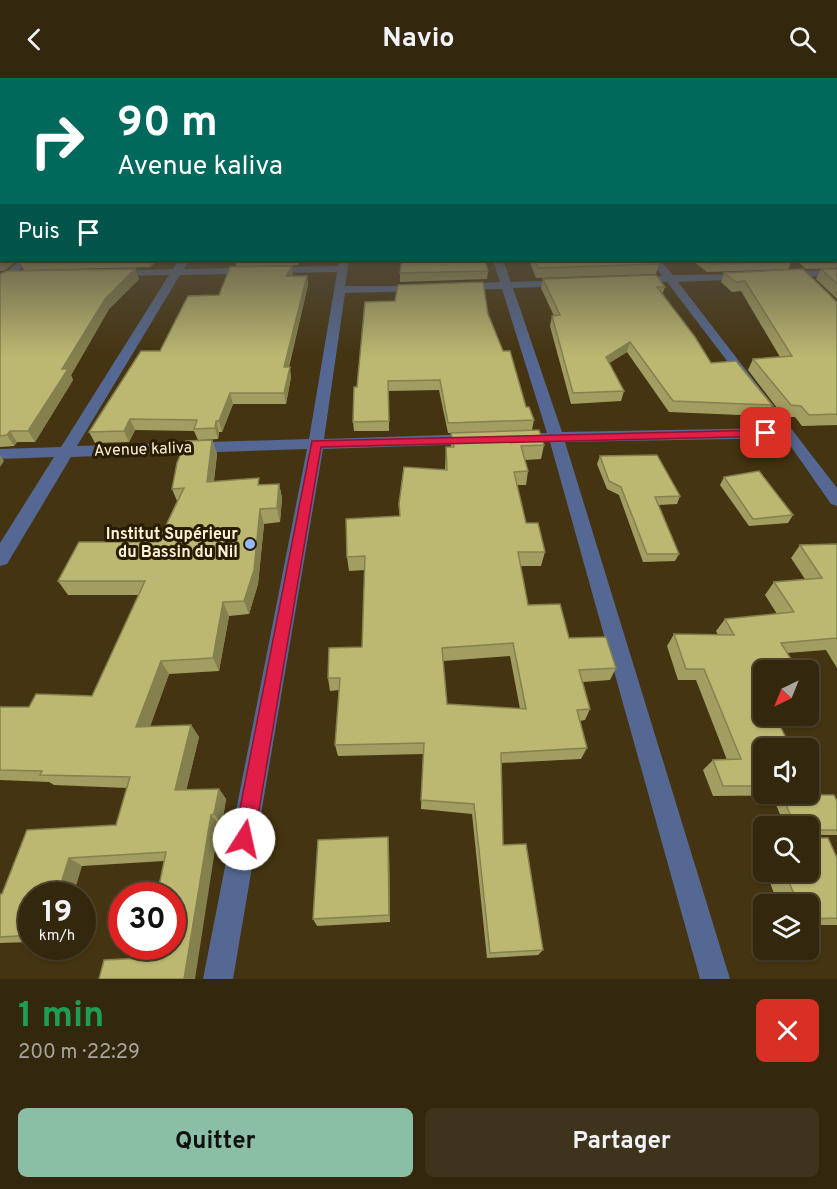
<!DOCTYPE html>
<html lang="fr">
<meta charset="utf-8">
<style>
:root{--surface:#33270d;--page:#3e331b;--text:#f1f3f6;--muted:#a9a59d;--line:#4e442e;--accent:#8abfa5}
body{margin:0;font-family:Overpass,sans-serif;background:var(--page);color:var(--text);height:100vh;display:flex;flex-direction:column;font-size:22px;white-space:nowrap}
*{box-sizing:border-box;margin:0}
p{font-size:20px;color:var(--muted)}
.icon{flex:none;width:33px;height:33px;fill:none;stroke:currentColor;stroke-width:2;stroke-linecap:round;stroke-linejoin:round}
.map{position:relative;height:901px;overflow:hidden}
.sheet{display:flex;flex-direction:column;background:var(--surface);flex:1}
.sheet>*{flex:none}
.guide{position:absolute;left:0px;top:0px;width:837px;height:183px;box-shadow:0 2px 4px #0004,0 0 0 2px var(--line);background:#00695c;color:#fff;overflow:hidden}
.needle{width:39px;rotate:223deg}
.fabs{position:absolute;left:753px;top:582px;display:grid;gap:12px}
.fabs a{display:grid;place-items:center;width:66px;height:66px;border-radius:9px;background:var(--surface);box-shadow:0 2px 4px #0004,0 0 0 2px var(--line);font-size:30px}
.speed{position:absolute;left:18px;top:804px;display:flex;gap:12px;font-size:30px;font-weight:700;text-align:center}
.speed>*{display:grid;place-content:center;width:78px;height:78px;border-radius:50%;background:var(--surface);box-shadow:0 2px 4px #0004,0 0 0 2px var(--line);line-height:1}
.speed small{font-size:15px;font-weight:400}
.speed .limit{border:9px solid #d22;background:#fff;color:#111}
.pin{position:absolute;display:grid;place-items:center;width:51px;height:51px;color:#fff;margin:-26px;border-radius:12px;box-shadow:0 3px 9px #0006}
.me{position:absolute;width:66px;margin:-33px;rotate:10deg;stroke-linejoin:round;filter:drop-shadow(0 0 4px #0008)}
.turn{display:flex;align-items:center;gap:21px;height:126px;padding:0 18px;font-size:27px}
.turn .icon{width:78px;height:78px;stroke-width:2.5}
.turn b{display:block;font-size:42px;line-height:51px}
.then{display:flex;align-items:center;height:57px;padding:0 18px;background:#0003;gap:12px;font-size:22px}
.round{display:grid;place-items:center;flex:none;width:63px;height:63px;border-radius:9px;background:var(--page)}
.headline{display:flex;align-items:center;justify-content:space-between;height:102px;padding:0 18px}
h1{font-size:36px;font-weight:700;line-height:45px;color:#1e9e55}
.cta{display:flex;gap:12px;margin-top:auto;padding:12px 18px}
.cta a{flex:1;height:69px;border-radius:9px;background:var(--accent);color:#111;font-size:24px;font-weight:700;line-height:69px;text-align:center}
.cta a+a{background:var(--page);color:var(--text)}
header{display:flex;justify-content:space-between;align-items:center;height:78px;padding:0 18px;background:var(--surface);font-size:27px;font-weight:700}
.map>svg:first-child{display:block}
</style>
<header><svg class="icon" aria-label="back" viewBox="0 0 24 24"><path d="M15 5l-7 7 7 7"/></svg>Navio<svg class="icon" aria-label="search" viewBox="0 0 24 24"><circle cx="10" cy="10" r="6"/><path d="M15 15l6 6"/></svg></header>
<div class="map">
<svg width="837" height="901" viewBox="0 0 837 901">
<rect width="100%" height="100%" fill="#443411"/>
<g fill="none" stroke-linecap="round" stroke-linejoin="round">
<!-- street -->
<g fill="#556893" fill-rule="evenodd">
<polygon points="20,182 31,182 0,208 0,199"/>
<path d="M179,182H189L184,191L338,188L339,182H349L345,208H424V212L420,213L345,215L324,361L475,356L483,361L475,366L323,371L233,901H203L307,371L71,379L7,486L0,488V465L54,379L0,381V371L61,369L169,197L113,198L109,197V193L173,191ZM337,194L309,361L77,368L180,197Z"/>
<polygon points="493,182 503,182 511,204 567,202 572,205 567,208 513,210 562,354 778,350 667,204 636,205 631,202 636,199 662,198 650,182 660,182 673,197 751,196 751,200 747,201 678,204 837,410 837,428 831,426 785,360 565,364 730,901 700,901 550,364 518,365 510,360 518,355 547,355 502,211 459,212 453,209 459,206 500,204"/>
<polygon points="837,192 837,198 783,199 778,196 783,193"/>
</g>
</g>
<!-- wall -->
<g fill="#a29e61" fill-rule="evenodd">
<polygon points="837,153 837,188 836,190 806,191 796,182 836,182"/>
<polygon points="19,182 158,182 150,189 24,192"/>
<polygon points="235,182 299,182 298,187 236,188"/>
<polygon points="367,182 485,182 488,193 487,201 400,204 400,195 401,185 367,185"/>
<polygon points="529,182 656,182 659,186 656,196 536,200"/>
<polygon points="692,182 790,182 792,183 788,191 707,194"/>
<polygon points="135,191 139,201 109,231 71,297 73,302 35,364 17,364 14,368 0,369 0,196"/>
<polygon points="821,191 837,191 837,221 816,201"/>
<polygon points="724,195 837,224 837,347 802,348 795,339 784,339 748,292 753,281 780,279 741,213 732,214 721,204"/>
<polygon points="293,198 307,198 308,207 289,289 291,299 286,326 233,326 222,354 219,354 218,361 198,362 194,353 135,352 129,364 95,365 89,354 160,273 219,217"/>
<polygon points="543,201 665,209 662,217 711,285 772,327 766,338 669,334 627,274 609,285 624,313 621,323 571,326 550,248 552,238 554,238 541,210"/>
<path d="M488,236L526,329L534,342L532,352L544,367L541,381L525,382L528,393L526,407H517L526,445L545,474L541,488H520L528,527L569,560L616,590L610,602L583,604L590,631L585,642L580,643L587,670L581,681L501,685L503,767L543,872L538,877L487,880L472,736L421,731L423,676L338,678L335,667L339,612L330,613L328,600L362,569L365,492L349,493L347,479L399,438L445,392L446,369H451V355H448L439,312L389,313V353H354L353,344L357,309ZM510,578L520,631L447,626L443,583Z"/>
<polygon points="212,362 217,376 214,403 261,407 279,406 282,420 280,444 264,446 258,506 249,536 229,538 219,593 169,596 150,648 191,647 199,659 186,712 219,711 226,721 222,746 219,746 144,880 164,783 82,788 32,818 32,864 0,865 0,816 2,816 116,747 127,710 54,707 49,704 0,702 0,629 29,629 92,618 139,517 68,517 58,503 158,464 177,423 172,411"/>
<polygon points="600,378 680,418 677,426 659,427 679,476 675,483 643,484 619,417 607,411 597,386"/>
<polygon points="724,399 793,437 788,445 749,448 720,407"/>
<polygon points="837,466 837,590 826,572 787,575 794,586 788,592 764,592 764,600 758,600 764,670 764,716 797,716 795,717 713,718 703,692 713,682 727,682 696,602 678,602 667,568 674,556 718,557 716,553 725,541 777,536 765,517 774,504 805,501 791,480 800,467"/>
<polygon points="782,717 837,723 837,757 808,757 808,748 785,748 774,722"/>
<polygon points="764,766 764,787 757,770"/>
<polygon points="389,769 390,844 317,848 313,841"/>
<polygon points="837,780 837,847 808,847 808,826 778,826 766,794 808,794"/>
</g>
<!-- shaded-wall -->
<g fill="#84814f">
<polygon points="2,181 18,182 4,193 0,193 0,182"/>
<polygon points="148,182 158,182 150,189"/>
<polygon points="292,188 293,197 286,198"/>
<polygon points="135,191 139,201 109,231 71,297 73,302 35,364 28,353 62,291 105,221"/>
<polygon points="307,198 308,207 286,299 284,289"/>
<polygon points="630,264 627,274 603,289 606,279"/>
<polygon points="290,289 291,299 286,326 284,315"/>
<polygon points="230,315 233,326 222,354 219,343"/>
<polygon points="130,341 135,352 129,364 124,353"/>
<polygon points="216,343 219,354 218,361 215,350"/>
<polygon points="10,353 17,364 14,368 7,357"/>
<polygon points="212,362 217,376 212,418 207,404"/>
<polygon points="0,377 4,383 0,389"/>
<polygon points="279,406 282,420 280,444 277,430"/>
<polygon points="260,431 264,446 258,506 249,536 244,523"/>
<polygon points="223,524 229,538 219,593 213,580"/>
<polygon points="161,583 169,596 146,660 136,649"/>
<polygon points="191,647 199,659 184,722 175,712"/>
<polygon points="219,711 226,721 222,746 214,736"/>
<polygon points="211,737 219,746 195,901 184,901"/>
<polygon points="388,759 389,769 390,844 389,837"/>
<polygon points="69,780 82,788 73,818 57,818"/>
</g>
<!-- building -->
<g fill="#bcb871" stroke="#84814f" stroke-width="1.5" fill-rule="evenodd">
<polygon points="0,153 2,153 2,181 0,182"/>
<rect x="836" y="153" width="1" height="24"/>
<polygon points="836,178 837,179 837,182 810,183 808,182 836,182"/>
<polygon points="402,182 485,182 488,193 400,195"/>
<polygon points="534,182 656,182 659,186 538,190"/>
<polygon points="705,182 790,182 792,183 710,186"/>
<polygon points="292,188 286,198 307,198 284,289 290,289 284,315 230,315 219,343 216,343 215,350 194,351 197,342 130,341 124,353 89,354 141,273 160,273 188,218 219,217 230,189"/>
<polygon points="135,191 105,221 62,291 68,291 28,353 10,353 7,357 0,358 0,196 7,193"/>
<polygon points="803,191 837,224 837,336 809,337 801,328 791,327 753,281 792,278 745,203 736,204 724,195"/>
<polygon points="821,191 837,191 837,206"/>
<polygon points="656,197 665,209 657,209 695,259 711,285 736,283 772,327 673,323 630,264 606,279 624,313 573,315 552,238 560,237 543,201"/>
<polygon points="483,204 488,236 503,273 510,273 526,329 529,329 534,342 448,345 440,302 388,303 389,343 353,344 354,309 357,309 365,224 395,223 398,207"/>
<path d="M539,352L544,367L521,368L528,393L514,394L526,445H538L545,474H518L528,527L560,526L569,560L606,559L616,590L579,592L590,631L577,632L587,670L501,675L503,767L526,766L543,872L490,875L474,726L421,722L424,665L335,667L340,600H328L329,570L362,569L365,478L347,479L346,441L400,438L399,426L404,389L447,392L446,369H454L451,355ZM513,565L526,631L447,626L442,570Z"/>
<polygon points="212,362 207,404 259,400 258,407 279,406 277,430 260,431 254,492 244,523 223,524 213,580 161,583 136,649 191,647 175,712 219,711 214,736 211,737 184,901 99,901 104,882 144,880 147,868 172,868 172,818 157,818 166,774 69,780 57,818 32,818 32,857 0,859 0,816 2,816 27,752 116,747 130,699 40,697 42,693 0,692 0,629 29,629 36,616 92,618 145,503 58,503 79,464 158,464 184,410 172,411 177,385 186,363"/>
<polygon points="657,377 680,418 655,419 679,476 647,476 621,409 609,403 600,378"/>
<polygon points="759,393 793,437 753,441 724,399"/>
<polygon points="837,466 837,560 781,565 794,586 753,590 764,612 764,638 775,638 791,670 764,670 764,708 723,708 713,682 741,681 704,591 686,591 674,556 734,557 725,541 794,534 774,504 822,500 800,467"/>
<polygon points="782,717 834,717 837,723 837,752 808,752 808,748 795,748"/>
<polygon points="388,759 389,837 313,841 318,762"/>
<polygon points="808,760 828,760 837,780 837,840 808,841 808,826 798,826 785,794 808,794"/>
</g>
<!-- sky -->
<linearGradient id="sky" x2="0" y2="1"><stop stop-color="#251d09"/><stop offset="0.55" stop-color="#565043"/><stop offset="1" stop-color="#565043" stop-opacity="0"/></linearGradient>
<rect width="837" height="279" fill="url(#sky)"/>
<!-- route -->
<polygon fill="#e11d48" stroke="#92132f" stroke-width="1.5" points="766,352 772,355 770,358 321,369 254,761 251,769 244,772 237,769 234,761 312,363"/>
<!-- markers -->
<circle fill="#96b6fd" stroke="#281c01" stroke-width="2" cx="250" cy="466" r="6"/>
<g text-anchor="middle" dominant-baseline="central" stroke-width="6" stroke-linejoin="round" paint-order="stroke">
<!-- street labels -->
<g font-size="16" fill="#fff2d8" stroke="#281c01">
<text transform="translate(143 372) rotate(-2)">Avenue kaliva</text>
</g>
<!-- poi labels -->
<g font-size="16" font-weight="bold" fill="#fff2d8" stroke="#281c01" text-anchor="end">
<text x="238" y="457">Institut Supérieur<tspan x="238" dy="18">du Bassin du Nil</tspan></text>
</g>
</g>
</svg>
<div class="fabs">
<a><svg class="needle" viewBox="-14 -14 28 28"><path d="M0-13l5 13h-10z" fill="#e53935"/><path d="M0 13l5-13h-10z" fill="#a9a59d"/></svg></a>
<a><svg class="icon" aria-label="sound" viewBox="0 0 24 24"><path d="M4 9h4l5-4v14l-5-4H4zM17 9q2 3 0 6"/></svg></a>
<a><svg class="icon" aria-label="search" viewBox="0 0 24 24"><circle cx="10" cy="10" r="6"/><path d="M15 15l6 6"/></svg></a>
<a><svg class="icon" aria-label="layers" viewBox="0 0 24 24"><path d="M12 4l9 5-9 5-9-5zM3 14l9 5 9-5"/></svg></a>
</div>
<div class="speed"><div>19<small>km/h</small></div><div class="limit">30</div></div>
<div class="pin" style="left:766px;top:355px;background:#d93025"><svg class="icon" aria-label="arrive" viewBox="0 0 24 24"><path d="M6 21V4h12l-3 4 3 4H6"/></svg></div>
<svg class="me" style="left:244px;top:761px" viewBox="-20 -20 40 40"><circle r="19" fill="#fff"/><path d="M0-13L10 11 0 6-10 11z" fill="#e11d48"/></svg>
<div class="guide">
<div class="turn"><svg class="icon" aria-label="right" viewBox="0 0 24 24"><path d="M7 20v-9h11M14 6l5 5-5 5"/></svg><div><b>90 m</b>Avenue kaliva</div></div>
<div class="then">Puis<svg class="icon" aria-label="arrive" viewBox="0 0 24 24"><path d="M6 21V4h12l-3 4 3 4H6"/></svg></div>
</div>
</div>
<section class="sheet">
<div class="headline"><div><h1>1 min</h1><p>200 m · 22:29</p></div><a class="round" style="background:#d93025;color:#fff"><svg class="icon" aria-label="close" viewBox="0 0 24 24"><path d="M6 6l12 12M18 6L6 18"/></svg></a></div>
<div class="cta"><a>Quitter</a><a>Partager</a></div>
</section>
